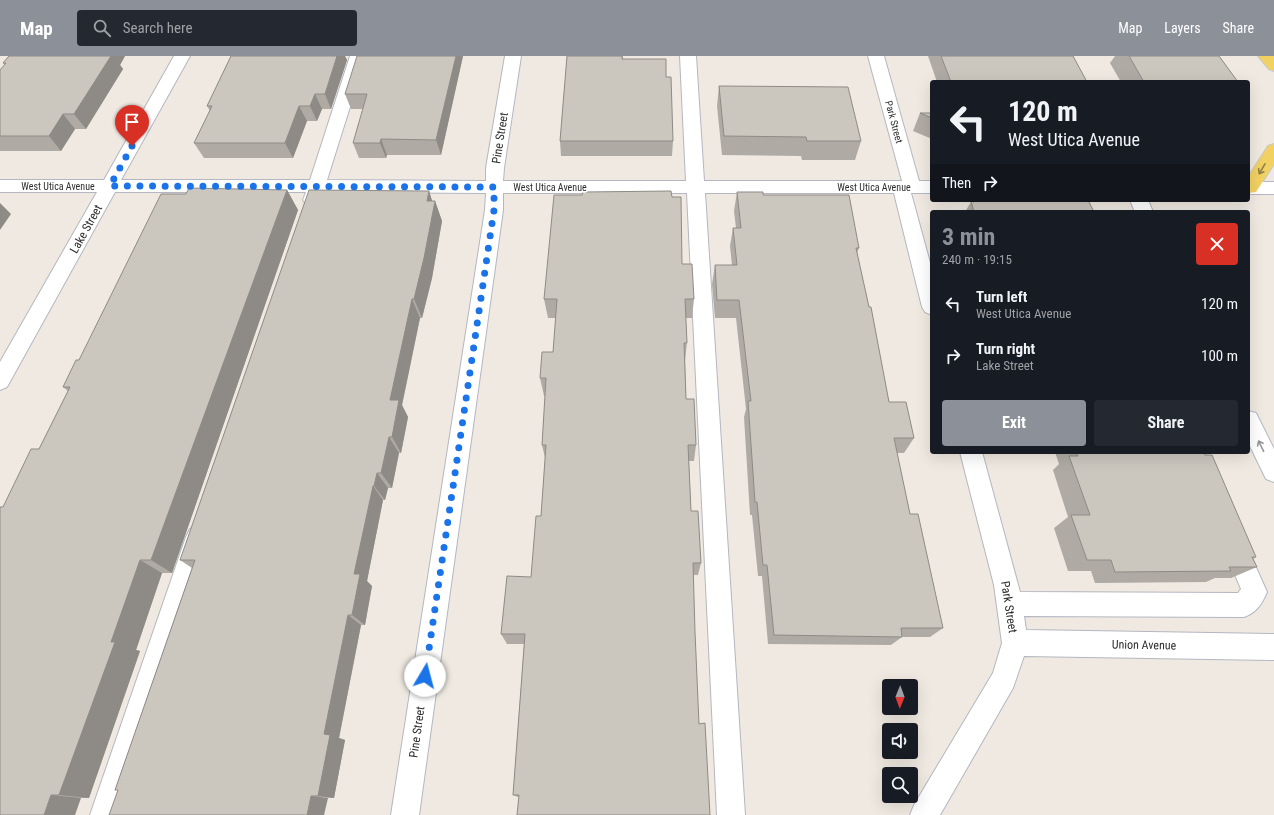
<!DOCTYPE html>
<meta charset="utf-8">
<style>
:root{--surface:#171b24;--page:#242831;--text:#f1f3f6;--muted:#9ea1a6;--accent:#8c9099}
body{margin:0;font-family:"Roboto Condensed",sans-serif;background:var(--page);color:var(--text);height:100vh;display:flex;flex-direction:column;font-size:15px;white-space:nowrap}
*{box-sizing:border-box;margin:0}
p{font-size:13px;color:var(--muted)}
.icon{flex:none;width:22px;height:22px;fill:none;stroke:currentColor;stroke-width:2;stroke-linecap:round;stroke-linejoin:round}
.map{position:relative;flex:1;overflow:hidden}
.details{position:absolute;left:930px;top:154px;width:320px;height:244px;display:flex;flex-direction:column;background:var(--surface);border-radius:4px;box-shadow:0 4px 16px #0002}
.details>*{flex:none}
.banner{position:absolute;left:930px;top:24px;width:320px;height:122px;border-radius:4px;box-shadow:0 4px 16px #0002;background:#171b24;color:var(--text);overflow:hidden}
.needle{width:26px;rotate:181deg}
.tools{position:absolute;left:882px;top:623px;display:grid;gap:8px}
.tools a{display:grid;place-items:center;width:36px;height:36px;border-radius:4px;background:var(--surface);box-shadow:0 4px 16px #0002;font-size:20px}
.pin{position:absolute;display:grid;place-items:center;width:34px;height:34px;color:#fff;margin:-41px -17px;border-radius:50% 50% 50% 0;rotate:-45deg;box-shadow:0 0 4px #0007}
.pin .icon{rotate:45deg}
.me{position:absolute;width:44px;margin:-22px;rotate:8deg;stroke-linejoin:round;filter:drop-shadow(0 0 3px #0008)}
.turn{display:flex;align-items:center;gap:14px;height:84px;padding:0 12px;font-size:18px}
.turn .icon{width:52px;height:52px;stroke-width:2.5}
.turn b{display:block;font-size:28px;line-height:34px}
.then{display:flex;align-items:center;height:38px;padding:0 12px;background:#0003;gap:8px;font-size:15px}
.round{display:grid;place-items:center;flex:none;width:42px;height:42px;border-radius:4px;background:var(--page)}
.summary{display:flex;align-items:center;justify-content:space-between;height:68px;padding:0 12px}
h1{font-size:24px;font-weight:700;line-height:30px;color:var(--accent)}
.button{display:flex;gap:8px;margin-top:auto;padding:8px 12px}
.button a{flex:1;height:46px;border-radius:4px;background:var(--accent);color:#fff;font-size:16px;font-weight:700;line-height:46px;text-align:center}
.button a+a{background:var(--page);color:var(--text)}
ul{padding:0;list-style:none}
li{display:flex;align-items:center;gap:12px;height:52px;padding:0 12px}
li div{flex:1}
li b{display:block;font-size:15px}
li em{font-style:normal}
header{display:flex;align-items:center;gap:24px;box-sizing:border-box;height:56px;padding:0 20px;background:var(--accent);color:#fff}
header strong{font-size:19px}
nav{display:flex;gap:22px;margin-inline-start:auto;font-size:14px}
.search{width:280px;height:36px;background:var(--page);display:flex;align-items:center;gap:10px;box-sizing:border-box;padding:0 14px;border-radius:4px;color:var(--muted);font-size:15px}
.map>svg:first-child{display:block}
</style>
<header>
<strong>Map</strong>
<div class="search"><svg class="icon" aria-label="search" viewBox="0 0 24 24"><circle cx="10" cy="10" r="6"/><path d="M15 15l6 6"/></svg>Search here</div>
<nav><a>Map</a><a>Layers</a><a>Share</a></nav>
</header>
<div class="map">
<svg width="1274" height="759" viewBox="0 0 1274 759">
<rect width="100%" height="100%" fill="#efe9e1"/>
<g fill="none" stroke-linecap="round" stroke-linejoin="round">
<!-- minor casing -->
<g stroke="#b4b7c1" stroke-width="2">
<g id="minor">
<polygon points="174,0 190,0 121,124 310,124 350,0 366,0 327,124 486,125 486,112 505,0 521,0 504,112 503,125 686,125 680,0 696,0 704,125 902,125 868,0 884,0 919,125 932,125 932,137 911,137 932,214 932,259 925,256 922,251 894,137 705,137 745,759 717,759 687,137 503,137 503,154 419,759 391,759 485,154 486,137 323,136 318,148 312,150 306,148 303,144 306,136 115,136 7,331 0,334 0,306 97,136 0,136 0,124 104,124"/>
<rect x="1248" y="126" width="26" height="12"/>
<polygon points="1130,144 1148,144 1153,156 1135,156"/>
<polygon points="1248,355 1256,357 1274,393 1274,426 1266,423 1248,386"/>
<path d="M960,396H982L1020,536L1238,537L1241,533L1222,488L1226,480L1234,477L1242,480L1267,536C1262,548 1256,557 1244,561L1024,560L1026,574L1274,578V604L1024,600L1013,632L940,759H910L914,749L993,617L1002,587L994,529Z"/>
<polygon points="198,470 206,473 210,481 118,759 90,759 186,481 190,473"/>
</g>
</g>
<!-- major casing -->
<g stroke="#c9c9c9" stroke-width="2">
<g id="major">
<polygon points="1258,0 1274,0 1274,15 1269,13"/>
<polygon points="1274,88 1274,108 1256,136 1248,137 1248,121 1268,90"/>
</g>
</g>
<!-- minor -->
<use href="#minor" fill="#fff" fill-rule="evenodd"/>
<!-- major -->
<use href="#major" fill="#f2d163" fill-rule="evenodd"/>
</g>
<!-- wall -->
<g fill="#afaba4">
<polygon points="9,0 125,0 120,9 123,13 86,73 75,73 61,95 0,95 0,14 5,9 3,7"/>
<polygon points="231,0 345,0 347,4 331,53 322,53 317,65 307,65 293,102 204,102 194,87 210,55 207,50"/>
<polygon points="463,0 441,99 387,99 386,102 359,102 353,87 363,53 351,53 345,38"/>
<polygon points="567,0 623,0 623,3 666,21 673,85 672,100 561,100 560,85"/>
<polygon points="928,0 1073,0 1087,26 937,26"/>
<polygon points="1115,0 1219,0 1238,26 1121,26 1110,7"/>
<polygon points="719,30 861,85 855,104 802,104 801,100 722,99 717,50"/>
<polygon points="920,57 932,57 932,83 913,75"/>
<polygon points="287,134 298,154 172,517 162,517 136,594 140,595 89,742 81,742 0,759 3,451 39,393 68,335 63,331 79,304 186,138"/>
<polygon points="429,135 432,145 435,145 442,165 432,222 422,262 420,262 402,349 408,361 401,397 399,397 392,432 388,432 385,444 383,444 367,525 372,530 365,569 361,569 339,682 345,684 334,742 115,734 192,512 180,504"/>
<polygon points="737,136 763,139 859,192 857,197 889,346 914,382 904,397 897,397 910,458 943,572 930,581 902,581 891,589 768,588 762,520 758,520 752,459 750,459 744,361 746,353 736,262 715,262 712,228 715,209 732,209 730,190 733,172 736,172 734,155"/>
<polygon points="672,141 682,208 694,243 692,262 686,262 687,287 685,305 686,343 696,389 694,405 689,405 691,455 701,507 698,519 693,519 518,741 513,739 524,588 507,588 501,578 531,521 541,460 545,402 542,389 545,340 544,340 540,322 553,296 556,262 548,262 544,243"/>
<polygon points="972,144 1088,144 974,156 965,156"/>
<polygon points="1055,396 1204,396 1256,501 1253,503 1257,511 1231,522 1215,522 1206,526 1095,527 1091,515 1068,515 1054,472 1068,461 1053,414 1059,408"/>
</g>
<!-- shaded-wall -->
<g fill="#8e8b86">
<polygon points="110,0 125,0 120,9 123,13 86,73 74,58"/>
<polygon points="337,0 345,0 347,4 331,53 325,38"/>
<polygon points="456,0 463,0 441,99 436,84"/>
<polygon points="315,38 322,53 317,65 310,50"/>
<polygon points="299,50 307,65 293,102 285,87"/>
<polygon points="63,58 75,73 61,95 49,80"/>
<polygon points="381,83 387,99 386,102 380,87"/>
<polygon points="287,134 298,154 172,517 151,504"/>
<polygon points="429,135 434,151 435,145 442,165 432,222 422,262 414,243 427,145"/>
<polygon points="0,147 11,158 0,174"/>
<polygon points="412,243 420,262 402,349 408,361 401,397 392,381 390,344"/>
<polygon points="389,381 399,397 392,432 381,417"/>
<polygon points="377,417 388,432 385,444 374,430"/>
<polygon points="373,430 383,444 367,525 372,530 365,569 352,559 354,518"/>
<polygon points="140,504 162,517 136,594 140,595 89,742 59,739 111,586"/>
<polygon points="348,559 361,569 339,682 345,684 334,742 318,740 324,678"/>
<polygon points="51,739 81,742 75,759 44,759"/>
<polygon points="311,740 328,742 324,759 307,759"/>
</g>
<!-- building -->
<g fill="#cbc7bf" stroke="#8e8b86">
<polygon points="9,0 111,0 74,58 63,58 49,80 0,80 0,14 6,7 3,7"/>
<polygon points="231,0 337,0 325,38 315,38 310,50 299,50 285,87 194,87 212,50 207,50"/>
<polygon points="357,0 456,0 436,84 381,83 380,87 353,87 367,38 345,38"/>
<polygon points="567,0 622,0 622,3 666,3 666,21 671,21 673,85 560,85"/>
<polygon points="941,0 1073,0 1087,26 951,26"/>
<polygon points="1129,0 1219,0 1238,26 1144,26"/>
<polygon points="719,30 848,31 861,85 807,85 806,81 724,80"/>
<polygon points="920,57 932,57 932,62"/>
<polygon points="189,132 287,134 151,504 140,504 111,586 115,586 59,739 51,739 44,759 0,759 0,451 3,451 31,393 39,393 70,331 63,331 76,304 79,304 161,138 186,138"/>
<polygon points="309,134 429,135 427,145 435,145 424,202 414,243 412,243 390,344 399,344 392,381 389,381 381,417 377,417 374,430 373,430 354,518 360,518 352,559 348,559 324,678 330,679 318,740 311,740 307,759 109,759 118,734 115,734 195,504 180,504"/>
<polygon points="671,135 672,141 681,141 682,208 692,208 694,243 685,243 687,287 684,287 686,343 694,343 696,389 688,389 691,455 698,455 701,507 693,507 695,576 699,668 705,667 710,759 517,759 519,739 513,739 525,578 501,578 507,520 531,521 536,460 541,460 546,389 542,389 546,322 540,322 542,296 553,296 557,243 544,243 554,139 582,139 583,136"/>
<polygon points="737,136 763,136 763,139 849,139 859,192 856,192 869,251 871,251 889,346 906,346 914,382 894,382 910,458 918,458 943,572 901,572 902,581 774,579 767,509 763,509 757,446 755,446 748,345 751,345 739,244 717,244 715,209 737,209 733,172 741,172"/>
<polygon points="973,144 1088,144 1094,156 974,156 971,145 974,146"/>
<polygon points="1076,396 1204,396 1205,399 1212,399 1256,501 1252,501 1257,511 1229,511 1231,515 1115,516 1111,504 1087,504 1071,459 1090,459 1069,400 1078,400"/>
</g>
<!-- one-way arrows -->
<defs><path id="oneway-shaft" d="M-6 0H5M1.5-3L5.5 0L1.5 3" fill="none" stroke-width="1.6" stroke-linecap="round" stroke-linejoin="round"/></defs>
<use stroke="#908048" href="#oneway-shaft" transform="translate(1262 113) rotate(120)"/>
<use stroke="#969696" href="#oneway-shaft" transform="translate(1261 390) rotate(-116)"/>
<g fill="none" stroke-linecap="round" stroke-linejoin="round">
<!-- route -->
<polyline stroke="#1a73e8" stroke-width="7" stroke-dasharray="0 12.6" points="132,90 110,130 494,131 494,154 425,620"/>
</g>
<g text-anchor="middle" dominant-baseline="central" stroke-width="3.5" stroke-linejoin="round" paint-order="stroke">
<!-- far-street labels -->
<g font-size="10" fill="#2e2e2e" stroke="#fff">
<text transform="translate(894 66) rotate(75)">Park Street</text>
<text x="58" y="130">West Utica Avenue</text>
<text x="550" y="131">West Utica Avenue</text>
<text x="874" y="131">West Utica Avenue</text>
</g>
<!-- street labels -->
<g font-size="12" fill="#2e2e2e" stroke="#fff">
<text transform="translate(500 82) rotate(-81)">Pine Street</text>
<text transform="translate(86 173) rotate(-61)">Lake Street</text>
<text transform="translate(1009 551) rotate(81)">Park Street</text>
<text transform="translate(1144 589) rotate(1)">Union Avenue</text>
<text transform="translate(417 676) rotate(-82)">Pine Street</text>
</g>
</g>
</svg>
<div class="tools">
<a><svg class="needle" viewBox="-14 -14 28 28"><path d="M0-13l5 13h-10z" fill="#e53935"/><path d="M0 13l5-13h-10z" fill="#9ea1a6"/></svg></a>
<a><svg class="icon" aria-label="sound" viewBox="0 0 24 24"><path d="M4 9h4l5-4v14l-5-4H4zM17 9q2 3 0 6"/></svg></a>
<a><svg class="icon" aria-label="search" viewBox="0 0 24 24"><circle cx="10" cy="10" r="6"/><path d="M15 15l6 6"/></svg></a>
</div>
<div class="pin" style="left:132px;top:90px;background:#d93025"><svg class="icon" aria-label="arrive" viewBox="0 0 24 24"><path d="M6 21V4h12l-3 4 3 4H6"/></svg></div>
<svg class="me" style="left:425px;top:620px" viewBox="-20 -20 40 40"><circle r="19" fill="#fff"/><path d="M0-13L10 11 0 6-10 11z" fill="#1a73e8"/></svg>
<div class="banner">
<div class="turn"><svg class="icon" aria-label="left" viewBox="0 0 24 24"><path d="M17 20v-9H6M10 6l-5 5 5 5"/></svg><div><b>120 m</b>West Utica Avenue</div></div>
<div class="then">Then<svg class="icon" aria-label="right" viewBox="0 0 24 24"><path d="M7 20v-9h11M14 6l5 5-5 5"/></svg></div>
</div>
<section class="details">
<div class="summary"><div><h1>3 min</h1><p>240 m · 19:15</p></div><a class="round" style="background:#d93025;color:#fff"><svg class="icon" aria-label="close" viewBox="0 0 24 24"><path d="M6 6l12 12M18 6L6 18"/></svg></a></div>
<ul>
<li><svg class="icon" aria-label="left" viewBox="0 0 24 24"><path d="M17 20v-9H6M10 6l-5 5 5 5"/></svg><div><b>Turn left</b><p>West Utica Avenue</p></div><em>120 m</em></li>
<li><svg class="icon" aria-label="right" viewBox="0 0 24 24"><path d="M7 20v-9h11M14 6l5 5-5 5"/></svg><div><b>Turn right</b><p>Lake Street</p></div><em>100 m</em></li>
</ul>
<div class="button"><a>Exit</a><a>Share</a></div>
</section>
</div>
